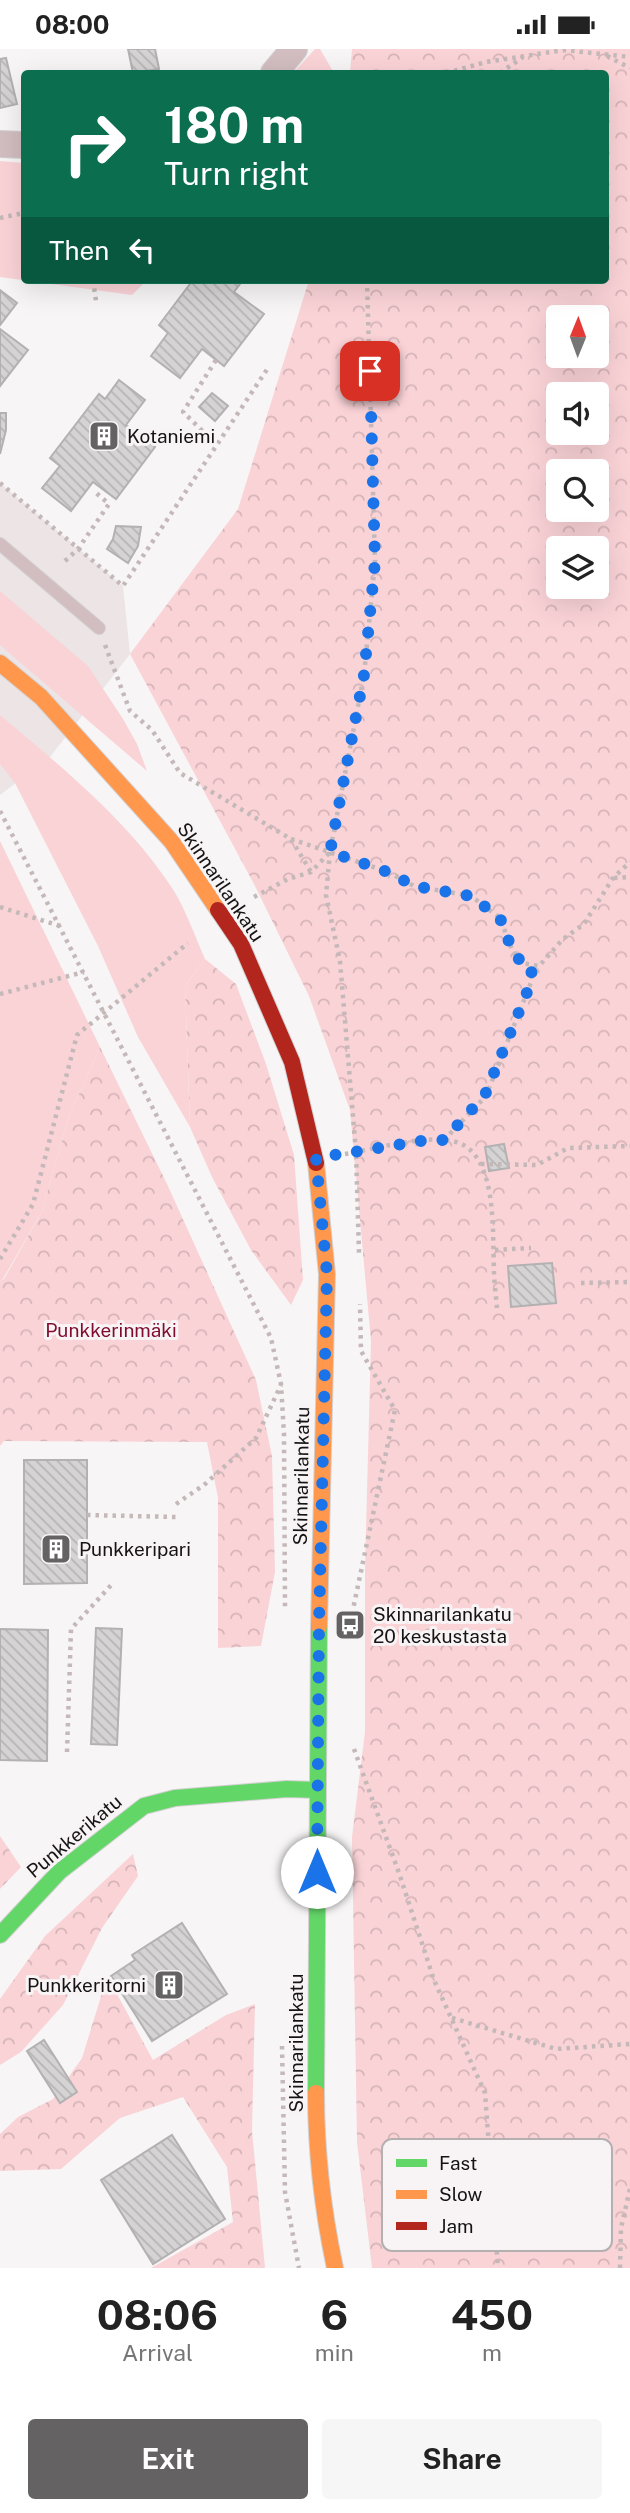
<!DOCTYPE html>
<meta charset="utf-8">
<style>
:root{--surface:#fff;--page:#f6f6f6;--text:#222;--muted:#767676;--accent:#646262}
body{margin:0;font-family:"Public Sans",sans-serif;background:var(--page);color:var(--text);height:100vh;display:flex;flex-direction:column;font-size:26px;white-space:nowrap}
*{box-sizing:border-box;margin:0}
p{font-size:23px;color:var(--muted)}
.icon{flex:none;width:38px;height:38px;fill:none;stroke:currentColor;stroke-width:2;stroke-linecap:round;stroke-linejoin:round}
.map{position:relative;height:2219px;overflow:hidden}
.sheet{display:flex;flex-direction:column;background:var(--surface);flex:1}
.sheet>*{flex:none}
.guide{position:absolute;left:21px;top:21px;width:588px;height:214px;border-radius:7px;box-shadow:0 7px 28px #0002;background:#0b6e4f;color:#fff;overflow:hidden}
.needle{width:46px;rotate:1deg}
.controls{position:absolute;left:546px;top:256px;display:grid;gap:14px}
.controls a{display:grid;place-items:center;width:63px;height:63px;border-radius:7px;background:var(--surface);box-shadow:0 7px 28px #0002;font-size:35px}
.pin{position:absolute;display:grid;place-items:center;width:60px;height:60px;color:#fff;margin:-30px;border-radius:14px;box-shadow:0 4px 10px #0006}
.me{position:absolute;width:77px;margin:-38px;rotate:0deg;stroke-linejoin:round;filter:drop-shadow(0 0 5px #0008)}
.turn{display:flex;align-items:center;gap:24px;height:147px;padding:0 28px;font-size:32px}
.turn .icon{width:91px;height:91px;stroke-width:2.5}
.turn b{display:block;font-size:49px;line-height:60px}
.then{display:flex;align-items:center;height:66px;padding:0 28px;background:#0003;gap:14px;font-size:26px}
.eta{display:flex;justify-content:space-evenly;align-items:center;height:119px;text-align:center}
.eta b{font-size:42px;font-weight:700;line-height:49px}
.cta{display:flex;gap:14px;margin-top:auto;padding:14px 28px}
.cta a{flex:1;height:80px;border-radius:7px;background:var(--accent);color:#fff;font-size:28px;font-weight:700;line-height:80px;text-align:center}
.cta a+a{background:var(--page);color:var(--text)}
.status{display:flex;justify-content:space-between;align-items:center;height:49px;padding:0 35px;background:var(--surface);direction:ltr}
.status svg{height:19px;fill:currentColor}
.map>svg:first-child{display:block}
</style>
<div class="status"><b>08:00</b><svg viewBox="0 0 49 12"><path d="M0 12V9h3v3zM5 12V6h3v6zM10 12V3h3v9zM15 12V0h3v12zM26 1h20v11H26zM47 4h2v5h-2z"/></svg></div>
<div class="map">
<svg width="630" height="2219" viewBox="0 0 630 2219">
<defs>
<pattern id="forest-crowns" width="20" height="18" patternUnits="userSpaceOnUse" patternTransform="scale(1.75)"><rect width="20" height="18" fill="#fad3d7"/><path d="M2 6a3 3 0 1 1 6 0M12 15a3 3 0 1 1 6 0" fill="none" stroke="#d5b4b8"/></pattern>
<pattern id="building-back-hatch" width="6" height="6" patternUnits="userSpaceOnUse" patternTransform="scale(1.75)"><rect width="6" height="6" fill="#d5d3d3"/><path d="M-1 5l2 2M0 0l6 6M5-1l2 2" fill="none" stroke="#b6b4b4"/></pattern>
</defs>
<rect width="100%" height="100%" fill="#f7f5f6"/>
<!-- built -->
<polygon fill="#ece4e5" points="0,434 123,537 130,605 50,708 0,746"/>
<!-- green -->
<g fill="#fad3d7">
<polygon points="315,0 320,0 334,24 293,24"/>
<polygon points="0,112 24,114 24,231 147,231 132,246 0,228"/>
<polygon points="0,542 88,617 123,670 137,695 147,722 0,596"/>
<path d="M0,666C59,716 124,768 168,833C184,855 194,885 205,910L185,937L190,1078L138,988L98,897L15,734L0,715Z"/>
<polygon points="0,792 100,998 69,1067 42,1162 3,1230 0,1232"/>
</g>
<!-- forest -->
<g fill="url(#forest-crowns)" fill-rule="evenodd">
<path d="M352,0H630V2219H372L357,2093L352,1788L365,1683V1519L371,1292L350,1061L309,947L254,835L130,605L238,460L309,231H606V24H350ZM558,268H597V306H558ZM558,345H597V383H558ZM558,422H597V460H558ZM558,499H597V537H558Z"/>
<polygon points="205,910 236,935 266,1015 294,1106 303,1231 291,1256 251,1201 212,1128 190,1078 185,937"/>
<polygon points="100,998 167,1135 256,1331 272,1407 275,1523 261,1597 218,1599 218,1449 207,1393 4,1392 0,1397 0,1232 4,1230 42,1162 69,1067"/>
<polygon points="0,1787 21,1818 0,1840"/>
<polygon points="133,1805 138,1827 102,1879 63,1956 21,2003 0,2016 0,1950 45,1887"/>
<polygon points="112,1936 153,2011 226,1966 255,1955 252,2082 265,2219 151,2219 233,2173 227,2118 183,2048 120,2069 61,2120 0,2122 0,2085 18,2068 53,2050 82,2009 103,1941"/>
</g>
<!-- building -->
<g fill="url(#building-back-hatch)" stroke="#b3b1b2" stroke-width="2">
<polygon points="128,0 155,0 159,20 133,24"/>
<polygon points="6,9 17,55 0,59 0,10"/>
<polygon points="193,231 243,231 234,243 264,265 224,317 202,300 180,329 151,307 168,284 159,276"/>
<polygon points="0,241 17,254 0,276"/>
<polygon points="0,280 28,301 0,337"/>
<polygon points="119,331 145,351 126,376 155,398 116,450 93,433 71,462 42,439 60,417 50,409 99,345 105,350"/>
<polygon points="212,344 228,357 215,372 199,358"/>
<polygon points="0,364 6,364 6,381 0,405"/>
<polygon points="116,477 141,478 138,497 128,514 107,500 113,490"/>
<polygon points="504,1095 509,1119 489,1122 485,1098"/>
<polygon points="552,1214 556,1254 511,1258 508,1217"/>
<polygon points="24,1411 87,1411 87,1534 24,1535"/>
<polygon points="96,1579 122,1580 117,1696 91,1695"/>
<polygon points="0,1580 48,1581 47,1712 0,1711"/>
<polygon points="182,1874 227,1945 152,1992 111,1927 135,1911 132,1906"/>
<polygon points="44,1991 77,2043 60,2054 27,2002"/>
<polygon points="172,2086 225,2170 153,2215 101,2131"/>
</g>
<g fill="none" stroke-linecap="round" stroke-linejoin="round">
<!-- lane casing -->
<g stroke="#d3d1d2" stroke-width="14">
<polyline id="lane" points="0,495 99,579"/>
</g>
<!-- street casing -->
<g stroke="#d3d1d2" stroke-width="28">
<g id="street">
<polyline points="274,24 294,0"/>
<polyline points="0,95 24,96"/>
</g>
</g>
<!-- fast casing -->
<g stroke="#d3d1d2" stroke-width="18">
<g id="fast">
<polyline points="0,1886 59,1823 144,1757 175,1749 287,1740 317,1741"/>
<polyline points="316,2044 319,1577"/>
</g>
</g>
<!-- slow casing -->
<g stroke="#d3d1d2" stroke-width="18">
<g id="slow">
<polyline points="0,614 41,648 172,793 218,861"/>
<polyline points="316,1114 327,1225 319,1577"/>
<path d="M316,2044C316,2102 323,2163 335,2219"/>
</g>
</g>
<!-- jam casing -->
<g stroke="#d3d1d2" stroke-width="18">
<polyline id="jam" points="218,861 241,895 292,1013 316,1114"/>
</g>
<!-- path -->
<g stroke="#c4b8b9" stroke-width="4.5" stroke-dasharray="3.5 5" stroke-linecap="butt">
<polyline points="607,7 630,19"/>
<polyline points="446,24 486,13 564,1 630,8"/>
<polyline points="500,24 523,8"/>
<polyline points="0,169 24,164"/>
<polyline points="93,231 96,252"/>
<polyline points="216,311 183,363 217,396"/>
<polyline points="0,434 123,537 268,319"/>
<polyline points="65,512 78,500 109,455 95,443"/>
<polyline points="105,596 130,662 152,681 180,724 291,790 311,823"/>
<polyline points="0,762 271,1289 281,1335 284,1385 285,1558"/>
<polyline points="291,790 388,823 414,837 471,847 500,869 513,903 522,914 539,917 563,890 584,875 613,829 630,813"/>
<polyline points="330,803 326,846 340,912 356,1103 359,1204"/>
<polyline points="614,829 630,828"/>
<polyline points="254,848 288,830 311,823 330,803 364,626 375,513 367,231"/>
<polyline points="0,858 60,877"/>
<polyline points="0,945 84,923"/>
<polyline points="444,1091 486,1047 532,931 531,916"/>
<path d="M345,1105C376,1100 421,1086 452,1092C499,1100 492,1186 494,1221C494,1234 496,1246 497,1259"/>
<polyline points="481,1115 537,1116 568,1099 630,1097"/>
<polyline points="495,1201 531,1199"/>
<polyline points="0,1210 33,1155 77,986 188,894"/>
<polyline points="581,1234 630,1233"/>
<polyline points="176,1455 204,1436 256,1389 281,1336"/>
<polyline points="87,1466 177,1468"/>
<polyline points="352,1565 395,1361 361,1302 360,1255"/>
<polyline points="354,1700 399,1824 434,1931 485,2044 498,2219"/>
<polyline points="67,1703 71,1580 114,1533"/>
<polyline points="452,1969 556,2000 630,1995"/>
<polyline points="282,1997 285,2143 299,2219"/>
<polyline points="620,2219 621,2179 630,2140"/>
</g>
<!-- lane -->
<use href="#lane" stroke="#d2bdc0" stroke-width="12"/>
<!-- street -->
<use href="#street" stroke="#d2bdc0" stroke-width="26"/>
<!-- fast -->
<use href="#fast" stroke="#63d668" stroke-width="16"/>
<!-- slow -->
<use href="#slow" stroke="#ff974d" stroke-width="16"/>
<!-- jam -->
<use href="#jam" stroke="#b3261e" stroke-width="16"/>
</g>
<g fill="none" stroke-linecap="round" stroke-linejoin="round">
<!-- route -->
<polyline stroke="#1a73e8" stroke-width="12" stroke-dasharray="0 21.6" points="317,1823 319,1575 327,1225 316,1109 421,1092 444,1091 485,1046 532,931 531,916 522,914 513,903 500,869 471,847 414,837 388,823 330,803 364,626 375,513 370,322"/>
</g>
<!-- icons -->
<defs>
<g id="building-square" transform="scale(1.575)"><rect x="-9" y="-9" width="18" height="18" rx="4" fill="#646262" stroke="#f8f4f5"/><path d="M-4-6H4V6H1V3H-1V6H-4ZM-2.5-4.3h1.7v1.8h-1.7ZM.8-4.3h1.7v1.8H.8ZM-2.5-1h1.7V.8h-1.7ZM.8-1h1.7V.8H.8Z" fill="#fff"/></g>
<g id="bus-square" transform="scale(1.575)"><rect x="-9" y="-9" width="18" height="18" rx="4" fill="#646262" stroke="#f8f4f5"/><path d="M-5-6H5V4H4V6H2V4H-2V6H-4V4H-5ZM-3.5-4V0h7V-4ZM-3.5 1.2v1.5H-2V1.2ZM2 1.2v1.5H3.5V1.2Z" fill="#fff"/></g>
</defs>
<g fill-rule="evenodd">
<use href="#building-square" x="104" y="387"/>
<use href="#building-square" x="56" y="1500"/>
<use href="#bus-square" x="350" y="1576"/>
<use href="#building-square" x="169" y="1936"/>
</g>
<g text-anchor="middle" dominant-baseline="central" stroke-width="6" stroke-linejoin="round" paint-order="stroke">
<!-- poi labels -->
<g font-size="19" fill="#151313" stroke="#f8f4f5" text-anchor="start">
<text x="127" y="387">Kotaniemi</text>
<text x="79" y="1500">Punkkeripari</text>
<text x="373" y="1565">Skinnarilankatu<tspan x="373" dy="22">20 keskustasta</tspan></text>
<text x="146" y="1936" text-anchor="end">Punkkeritorni</text>
</g>
<!-- street labels -->
<g font-size="19" fill="#151313" stroke="#f8f4f5">
<text transform="translate(221 833) rotate(56)">Skinnarilankatu</text>
<text transform="translate(301 1427) rotate(-89)">Skinnarilankatu</text>
<text transform="translate(74 1787) rotate(-40)">Punkkerikatu</text>
<text transform="translate(296 1994) rotate(-90)">Skinnarilankatu</text>
</g>
<!-- park labels -->
<g font-size="19" fill="#7f0c2f" stroke="#f8f4f5">
<text x="111" y="1281">Punkkerinmäki</text>
</g>
</g>
<!-- legend -->
<rect x="382" y="2090" width="230" height="112" rx="10" fill="#f8f4f5" stroke="#b4b0b1" stroke-width="2"/>
<rect x="396" y="2110" width="31" height="8" fill="#63d668"/>
<rect x="396" y="2141" width="31" height="9" fill="#ff974d"/>
<rect x="396" y="2173" width="31" height="8" fill="#b3261e"/>
<g font-size="19" fill="#151313">
<text x="439" y="2121">Fast</text>
<text x="439" y="2152">Slow</text>
<text x="439" y="2184">Jam</text>
</g>
</svg>
<div class="controls">
<a><svg class="needle" viewBox="-14 -14 28 28"><path d="M0-13l5 13h-10z" fill="#e53935"/><path d="M0 13l5-13h-10z" fill="#767676"/></svg></a>
<a><svg class="icon" aria-label="sound" viewBox="0 0 24 24"><path d="M4 9h4l5-4v14l-5-4H4zM17 9q2 3 0 6"/></svg></a>
<a><svg class="icon" aria-label="search" viewBox="0 0 24 24"><circle cx="10" cy="10" r="6"/><path d="M15 15l6 6"/></svg></a>
<a><svg class="icon" aria-label="layers" viewBox="0 0 24 24"><path d="M12 4l9 5-9 5-9-5zM3 14l9 5 9-5"/></svg></a>
</div>
<div class="pin" style="left:370px;top:322px;background:#d93025"><svg class="icon" aria-label="arrive" viewBox="0 0 24 24"><path d="M6 21V4h12l-3 4 3 4H6"/></svg></div>
<svg class="me" style="left:317px;top:1823px" viewBox="-20 -20 40 40"><circle r="19" fill="#fff"/><path d="M0-13L10 11 0 6-10 11z" fill="#1a73e8"/></svg>
<div class="guide">
<div class="turn"><svg class="icon" aria-label="right" viewBox="0 0 24 24"><path d="M7 20v-9h11M14 6l5 5-5 5"/></svg><div><b>180 m</b>Turn right</div></div>
<div class="then">Then<svg class="icon" aria-label="left" viewBox="0 0 24 24"><path d="M17 20v-9H6M10 6l-5 5 5 5"/></svg></div>
</div>
</div>
<section class="sheet">
<div class="eta">
<div><b>08:06</b><p>Arrival</p></div>
<div><b>6</b><p>min</p></div>
<div><b>450</b><p>m</p></div>
</div>
<div class="cta"><a>Exit</a><a>Share</a></div>
</section>
